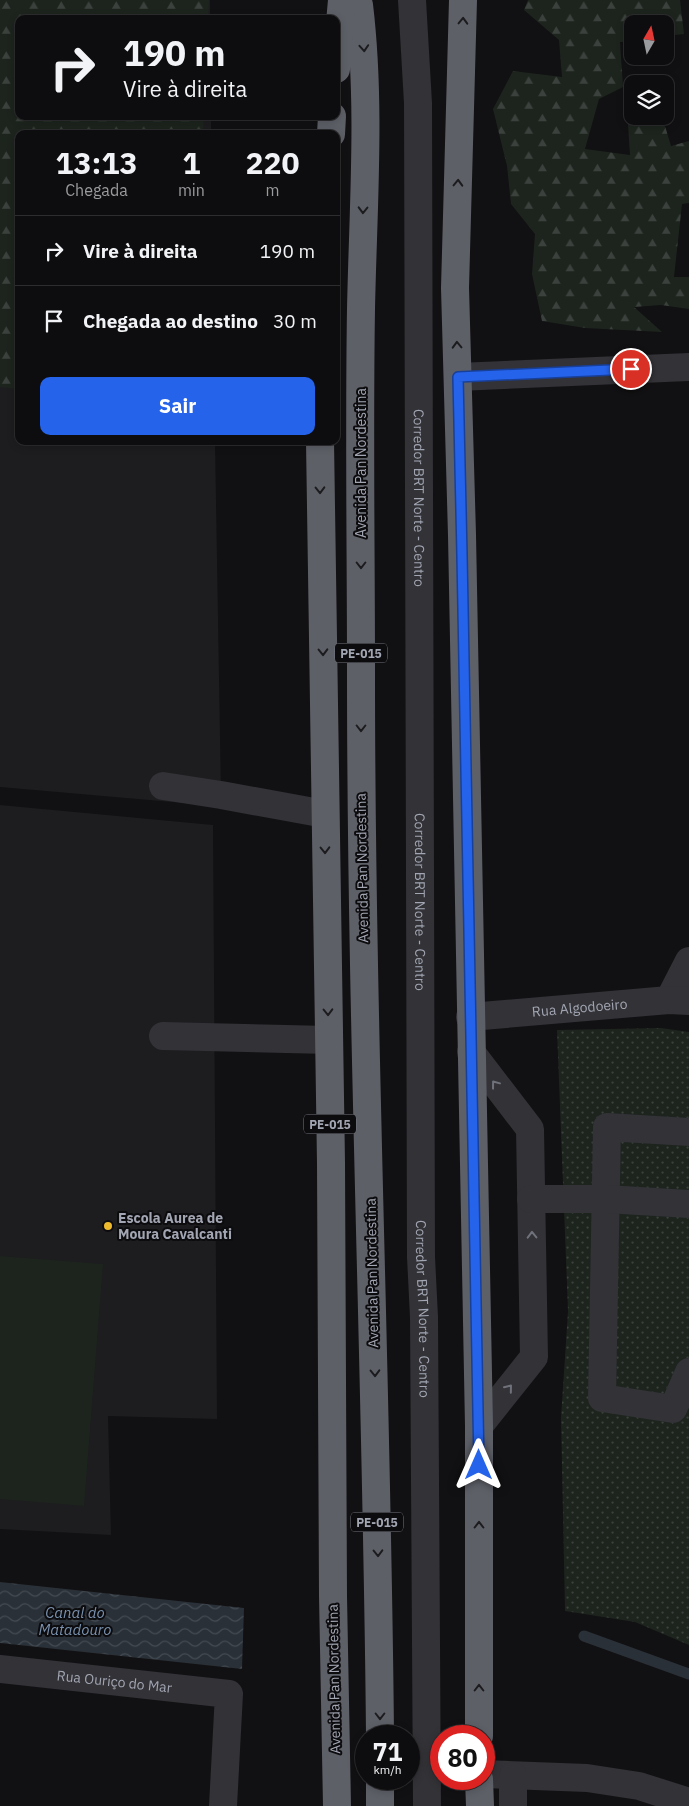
<!DOCTYPE html>
<html lang="pt">
<meta charset="utf-8">
<style>
:root{--surface:#0d0c0e;--page:#1b1a1c;--text:#f1f3f6;--muted:#9a9b9e;--line:#2d2c2e;--accent:#2563eb}
body{margin:0;font-family:"IBM Plex Sans",sans-serif;background:var(--page);color:var(--text);height:100vh;display:flex;flex-direction:column;font-size:19px;white-space:nowrap}
*{box-sizing:border-box;margin:0}
p{font-size:16px;color:var(--muted)}
.icon{flex:none;width:28px;height:28px;fill:none;stroke:currentColor;stroke-width:2;stroke-linecap:round;stroke-linejoin:round}
.map{position:relative;flex:1;overflow:hidden}
.side{position:absolute;left:15px;top:130px;width:325px;height:315px;display:flex;flex-direction:column;background:var(--surface);border-radius:10px;box-shadow:0 2px 8px #0003,0 0 0 1px var(--line)}
.side>*{flex:none}
.guide{position:absolute;left:15px;top:15px;width:325px;height:105px;border-radius:10px;box-shadow:0 2px 8px #0003,0 0 0 1px var(--line);background:#0d0c0e;color:var(--text);overflow:hidden}
.needle{width:32px;rotate:9deg}
.controls{position:absolute;left:624px;top:15px;display:grid;gap:10px}
.controls a{display:grid;place-items:center;width:50px;height:50px;border-radius:10px;background:var(--surface);box-shadow:0 2px 8px #0003,0 0 0 1px var(--line);font-size:25px}
.speed{position:absolute;left:355px;top:1725px;display:flex;gap:10px;font-size:25px;font-weight:700;text-align:center}
.speed>*{display:grid;place-content:center;width:65px;height:65px;border-radius:50%;background:var(--surface);box-shadow:0 2px 8px #0003,0 0 0 1px var(--line);line-height:1}
.speed small{font-size:12px;font-weight:400}
.speed .limit{border:8px solid #d22;background:#fff;color:#111}
.pin{position:absolute;display:grid;place-items:center;width:42px;height:42px;color:#fff;margin:-21px;border:2px solid #fff;border-radius:50%;box-shadow:0 1px 5px #0007}
.me{position:absolute;width:55px;margin:-28px;rotate:0deg;stroke-linejoin:round;filter:drop-shadow(0 0 4px #0008)}
.turn{display:flex;align-items:center;gap:18px;height:105px;padding:0 25px;font-size:22px}
.turn .icon{width:65px;height:65px;stroke-width:2.5}
.turn b{display:block;font-size:35px;line-height:42px}
.eta{display:flex;justify-content:space-evenly;align-items:center;height:85px;text-align:center}
.eta b{font-size:30px;font-weight:700;line-height:35px}
.action{display:flex;gap:10px;margin-top:auto;padding:10px 25px}
.action a{flex:1;height:58px;border-radius:10px;background:var(--accent);color:#fff;font-size:20px;font-weight:700;line-height:58px;text-align:center}
ul{padding:0;list-style:none}
li{display:flex;align-items:center;gap:15px;height:70px;padding:0 25px;border-top:1px solid var(--line)}
li div{flex:1}
li b{display:block;font-size:19px}
li em{font-style:normal}
.map>svg:first-child{display:block}
</style>
<div class="map">
<svg width="689" height="1806" viewBox="0 0 689 1806">
<defs>
<pattern id="grass-dots" width="8" height="8" patternUnits="userSpaceOnUse" patternTransform="scale(1.25)"><rect width="8" height="8" fill="#1d241e"/><path d="M2 2h.1M6 6h.1" fill="none" stroke="#3b413c" stroke-width="1.8" stroke-linecap="round"/></pattern>
<pattern id="forest-firs" width="22" height="20" patternUnits="userSpaceOnUse" patternTransform="scale(1.25)"><rect width="22" height="20" fill="#1d241e"/><path d="M5 1l3.5 6h-7zM16 11l3.5 6h-7z" fill="#3b413c"/></pattern>
<pattern id="water-waves" width="16" height="10" patternUnits="userSpaceOnUse" patternTransform="scale(1.25)"><rect width="16" height="10" fill="#293037"/><path d="M0 5q4-4 8 0t8 0" fill="none" stroke="#454b52"/></pattern>
</defs>
<rect width="100%" height="100%" fill="#111012"/>
<!-- built -->
<g fill="#1d1c1f">
<polygon points="0,0 210,0 210,19 19,19 19,116 211,116 211,134 19,134 19,441 215,441 221,795 218,806 0,787"/>
<polygon points="0,805 213,825 217,1419 108,1416 111,1535 0,1529"/>
</g>
<!-- grass -->
<polygon fill="url(#grass-dots)" points="661,1028 689,1032 689,1645 635,1622 565,1611 561,1418 568,1311 557,1030"/>
<!-- forest -->
<g fill="url(#forest-firs)">
<polygon points="0,0 209,0 208,19 19,19 19,116 204,116 203,134 19,134 19,389 0,387"/>
<polygon points="528,0 680,0 684,34 665,36 665,24 632,24 632,41 620,42 623,87 599,99 585,149 630,155 628,124 665,126 671,146 689,141 689,203 682,204 674,277 689,277 689,309 661,305 634,307 662,332 585,328 542,321 532,274 535,234 511,204 507,166 493,109 513,71 562,77 559,40 524,10"/>
</g>
<!-- park -->
<polygon fill="#1d241e" points="0,1256 103,1264 84,1506 0,1499"/>
<!-- water -->
<polygon fill="url(#water-waves)" points="0,1582 244,1608 242,1669 0,1643"/>
<g fill="none" stroke-linecap="round" stroke-linejoin="round">
<!-- stream -->
<polyline stroke="#293037" stroke-width="11" points="584,1636 689,1674"/>
<!-- minor -->
<g stroke="#323237" stroke-width="28">
<path id="s1" d="M412,0L418,103L421,1257L424,1317L427,1806"/>
<polyline points="458,377 689,367"/>
<polyline points="163,786 221,795 325,814"/>
<polyline points="669,1000 689,961"/>
<path id="s2" d="M470,1017L669,1000L689,1001"/>
<polyline points="163,1036 329,1040"/>
<polyline points="471,1052 530,1129 534,1357 479,1426"/>
<polyline points="689,1132 607,1127 602,1398 673,1409 689,1372"/>
<polyline points="531,1199 606,1199 689,1204"/>
<path id="s3" d="M0,1669L229,1694L223,1806"/>
<polyline points="484,1774 587,1778 639,1786 689,1802"/>
<polyline points="513,1776 513,1806"/>
</g>
<!-- highway -->
<g stroke="#5e6068" stroke-width="28">
<path d="M356,0L359,5C371,105 363,208 361,309C359,431 361,553 361,674C361,1028 377,1382 380,1736"/>
<polyline points="463,0 455,288 462,535 479,1426 479,1736"/>
<polyline points="336,69 342,0"/>
<polyline points="331,134 332,116"/>
<polyline points="320,441 331,1163 333,1596 337,1806"/>
<polyline points="380,1779 380,1806"/>
<polyline points="479,1779 480,1806"/>
</g>
</g>
<!-- one-way arrows -->
<defs><path id="oneway-chevron" d="M-2-3.5L2.5 0L-2 3.5" fill="none" stroke-width="1.6" stroke-linecap="round" stroke-linejoin="round" transform="scale(1.25)"/></defs>
<g stroke="#1c1c1f">
<use href="#oneway-chevron" transform="translate(463 21) rotate(-88)"/>
<use href="#oneway-chevron" transform="translate(364 48) rotate(86)"/>
<use href="#oneway-chevron" transform="translate(458 183) rotate(-88)"/>
<use href="#oneway-chevron" transform="translate(363 210) rotate(91)"/>
<use href="#oneway-chevron" transform="translate(457 345) rotate(-92)"/>
<use href="#oneway-chevron" transform="translate(320 490) rotate(89)"/>
<use href="#oneway-chevron" transform="translate(361 565) rotate(90)"/>
<use href="#oneway-chevron" transform="translate(323 652) rotate(89)"/>
<use href="#oneway-chevron" transform="translate(361 728) rotate(90)"/>
<use href="#oneway-chevron" transform="translate(325 850) rotate(89)"/>
<use href="#oneway-chevron" transform="translate(328 1012) rotate(89)"/>
<use href="#oneway-chevron" transform="translate(375 1373) rotate(89)"/>
<use href="#oneway-chevron" transform="translate(479 1525) rotate(-90)"/>
<use href="#oneway-chevron" transform="translate(378 1553) rotate(89)"/>
<use href="#oneway-chevron" transform="translate(479 1688) rotate(-90)"/>
<use href="#oneway-chevron" transform="translate(380 1716) rotate(90)"/>
</g>
<g stroke="#70727b">
<use href="#oneway-chevron" transform="translate(495 1084) rotate(-127)"/>
<use href="#oneway-chevron" transform="translate(532 1235) rotate(-91)"/>
<use href="#oneway-chevron" transform="translate(509 1388) rotate(-51)"/>
</g>
<g fill="none" stroke-linecap="round" stroke-linejoin="round">
<!-- route casing -->
<g stroke="#184099" stroke-width="12">
<polyline id="route" points="479,1465 462,555 458,377 631,369"/>
</g>
<!-- route -->
<use href="#route" stroke="#2563eb" stroke-width="9"/>
</g>
<!-- markers -->
<circle fill="#edba2d" stroke="#0c0b0d" stroke-width="2" cx="108" cy="1226" r="5"/>
<g text-anchor="middle" dominant-baseline="central" stroke-width="4" stroke-linejoin="round" paint-order="stroke">
<!-- shield labels -->
<g fill="#0c0b0d" stroke="#757880" stroke-width="1">
<rect x="335" y="643.5" width="52" height="19" rx="4"/>
<rect x="304" y="1114.5" width="52" height="19" rx="4"/>
<rect x="351" y="1512.5" width="52" height="19" rx="4"/>
</g>
<g font-size="12" font-weight="bold" fill="#a2a6b2">
<text x="361" y="653">PE-015</text>
<text x="330" y="1124">PE-015</text>
<text x="377" y="1522">PE-015</text>
</g>
<!-- street labels -->
<g font-size="14" fill="#a2a6b2" stroke="#0c0b0d">
<text transform="translate(361 463) rotate(-90)">Avenida Pan Nordestina</text>
<text stroke="none"><textPath href="#s1" startOffset="498">Corredor BRT Norte - Centro</textPath></text>
<text transform="translate(362 868) rotate(-91)">Avenida Pan Nordestina</text>
<text stroke="none"><textPath href="#s1" startOffset="902">Corredor BRT Norte - Centro</textPath></text>
<text stroke="none"><textPath href="#s2" startOffset="110">Rua Algodoeiro</textPath></text>
<text transform="translate(372 1273) rotate(-91)">Avenida Pan Nordestina</text>
<text stroke="none"><textPath href="#s1" startOffset="1309">Corredor BRT Norte - Centro</textPath></text>
<text transform="translate(334 1679) rotate(-91)">Avenida Pan Nordestina</text>
<text stroke="none"><textPath href="#s3" startOffset="115">Rua Ouriço do Mar</textPath></text>
</g>
<!-- poi labels -->
<g font-size="14" font-weight="bold" fill="#a2a6b2" stroke="#0c0b0d" text-anchor="start">
<text x="118" y="1218">Escola Aurea de<tspan x="118" dy="16">Moura Cavalcanti</tspan></text>
</g>
<!-- water labels -->
<g font-size="15" font-style="italic" fill="#7991ae" stroke="#0c0b0d">
<text x="75" y="1612">Canal do<tspan x="75" dy="17">Matadouro</tspan></text>
</g>
</g>
</svg>
<div class="controls">
<a><svg class="needle" viewBox="-14 -14 28 28"><path d="M0-13l5 13h-10z" fill="#e53935"/><path d="M0 13l5-13h-10z" fill="#9a9b9e"/></svg></a>
<a><svg class="icon" aria-label="layers" viewBox="0 0 24 24"><path d="M12 4l9 5-9 5-9-5zM3 14l9 5 9-5"/></svg></a>
</div>
<div class="speed"><div>71<small>km/h</small></div><div class="limit">80</div></div>
<div class="pin" style="left:631px;top:369px;background:#d93025"><svg class="icon" aria-label="arrive" viewBox="0 0 24 24"><path d="M6 21V4h12l-3 4 3 4H6"/></svg></div>
<svg class="me" style="left:479px;top:1465px" viewBox="-20 -20 40 40"><path d="M0-17L14 15 0 8-14 15z" fill="#2563eb" stroke="#fff" stroke-width="4"/></svg>
<div class="guide">
<div class="turn"><svg class="icon" aria-label="right" viewBox="0 0 24 24"><path d="M7 20v-9h11M14 6l5 5-5 5"/></svg><div><b>190 m</b>Vire à direita</div></div>
</div>
<section class="side">
<div class="eta">
<div><b>13:13</b><p>Chegada</p></div>
<div><b>1</b><p>min</p></div>
<div><b>220</b><p>m</p></div>
</div>
<ul>
<li><svg class="icon" aria-label="right" viewBox="0 0 24 24"><path d="M7 20v-9h11M14 6l5 5-5 5"/></svg><div><b>Vire à direita</b></div><em>190 m</em></li>
<li><svg class="icon" aria-label="arrive" viewBox="0 0 24 24"><path d="M6 21V4h12l-3 4 3 4H6"/></svg><div><b>Chegada ao destino</b></div><em>30 m</em></li>
</ul>
<div class="action"><a>Sair</a></div>
</section>
</div>
